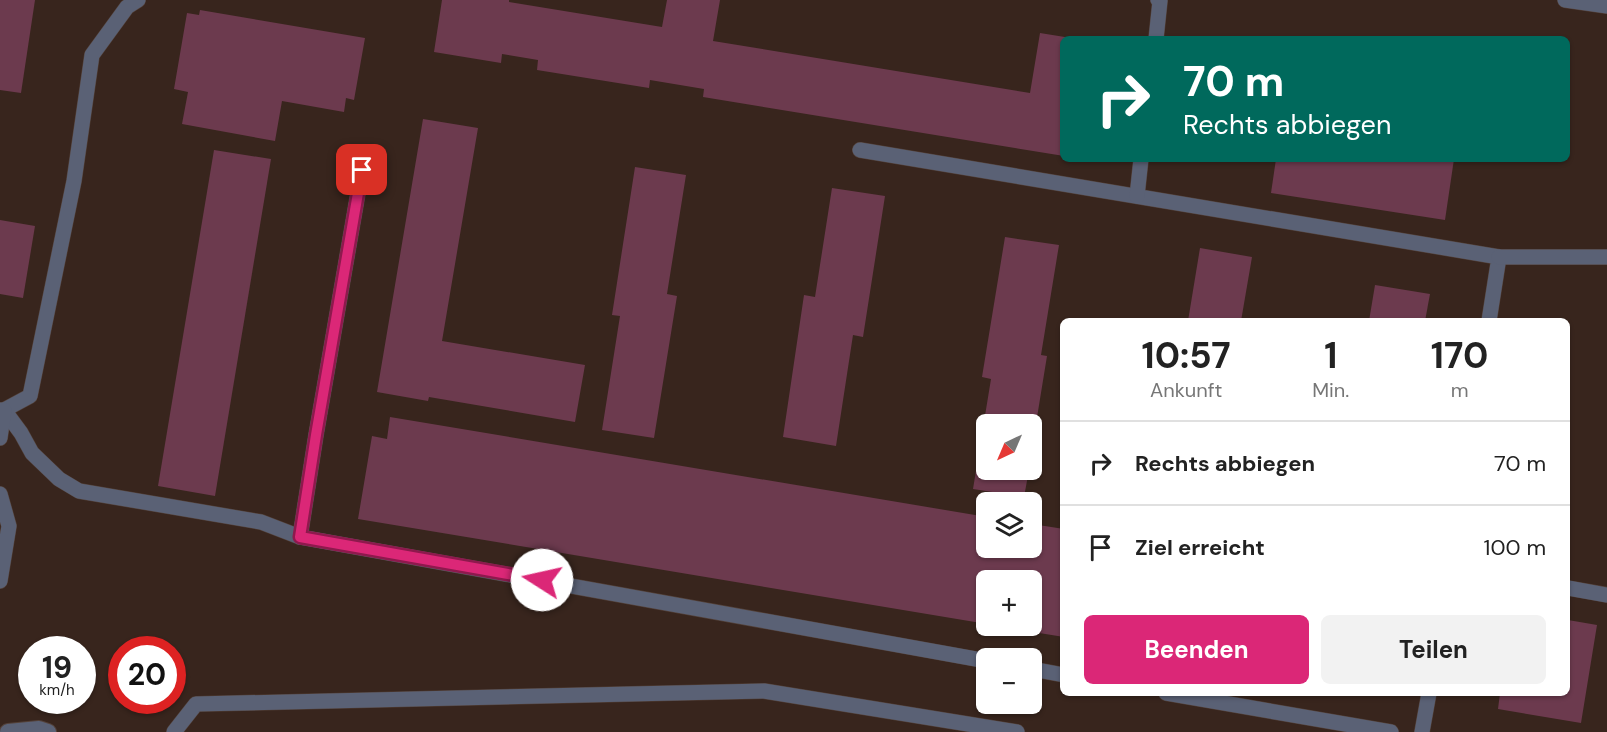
<!DOCTYPE html>
<html lang="de">
<meta charset="utf-8">
<style>
:root{--surface:#fff;--page:#f2f2f2;--text:#222;--muted:#767676;--line:#e0e0e0;--accent:#db2777}
body{margin:0;font-family:"DM Sans",sans-serif;background:var(--page);color:var(--text);height:100vh;display:flex;flex-direction:column;font-size:22px;white-space:nowrap}
*{box-sizing:border-box;margin:0}
p{font-size:20px;color:var(--muted)}
.icon{flex:none;width:33px;height:33px;fill:none;stroke:currentColor;stroke-width:2;stroke-linecap:round;stroke-linejoin:round}
.map{position:relative;flex:1;overflow:hidden}
.panel{position:absolute;left:1060px;top:318px;width:510px;height:378px;display:flex;flex-direction:column;background:var(--surface);border-radius:9px;box-shadow:0 2px 4px #0004}
.panel>*{flex:none}
.guide{position:absolute;left:1060px;top:36px;width:510px;height:126px;border-radius:9px;box-shadow:0 2px 4px #0004;background:#00695c;color:#fff;overflow:hidden}
.needle{width:39px;rotate:224deg}
.tools{position:absolute;left:976px;top:414px;display:grid;gap:12px}
.tools a{display:grid;place-items:center;width:66px;height:66px;border-radius:9px;background:var(--surface);box-shadow:0 2px 4px #0004;font-size:30px}
.speed{position:absolute;left:18px;top:636px;display:flex;gap:12px;font-size:30px;font-weight:700;text-align:center}
.speed>*{display:grid;place-content:center;width:78px;height:78px;border-radius:50%;background:var(--surface);box-shadow:0 2px 4px #0004;line-height:1}
.speed small{font-size:15px;font-weight:400}
.speed .limit{border:9px solid #d22;background:#fff;color:#111}
.pin{position:absolute;display:grid;place-items:center;width:51px;height:51px;color:#fff;margin:-26px;border-radius:12px;box-shadow:0 3px 9px #0006}
.me{position:absolute;width:66px;margin:-33px;rotate:280deg;stroke-linejoin:round;filter:drop-shadow(0 0 4px #0008)}
.turn{display:flex;align-items:center;gap:21px;height:126px;padding:0 24px;font-size:27px}
.turn .icon{width:78px;height:78px;stroke-width:2.5}
.turn b{display:block;font-size:42px;line-height:51px}
.eta{display:flex;justify-content:space-evenly;align-items:center;height:102px;text-align:center}
.eta b{font-size:36px;font-weight:700;line-height:42px}
.primary-button{display:flex;gap:12px;margin-top:auto;padding:12px 24px}
.primary-button a{flex:1;height:69px;border-radius:9px;background:var(--accent);color:#fff;font-size:24px;font-weight:700;line-height:69px;text-align:center}
.primary-button a+a{background:var(--page);color:var(--text)}
ul{padding:0;list-style:none}
li{display:flex;align-items:center;gap:18px;height:84px;padding:0 24px;border-top:2px solid var(--line)}
li div{flex:1}
li b{display:block;font-size:22px}
li em{font-style:normal}
.map>svg:first-child{display:block}
</style>
<div class="map">
<svg width="1607" height="732" viewBox="0 0 1607 732">
<rect width="100%" height="100%" fill="#38251d"/>
<!-- building -->
<g fill="#6c3a4e">
<polygon points="0,0 35,0 21,93 0,90"/>
<polygon points="442,0 509,0 509,2 662,27 667,0 720,0 713,41 1030,93 1040,33 1071,38 1064,39 1064,156 703,97 704,89 650,80 649,88 537,70 538,60 502,54 501,63 434,52"/>
<polygon points="200,10 365,38 354,100 346,98 344,112 282,101 275,141 182,124 188,92 174,89 187,13 199,15"/>
<polygon points="423,119 478,128 442,341 585,365 575,422 429,397 428,401 377,392"/>
<polygon points="214,150 271,159 215,496 158,486"/>
<polygon points="1276,159 1454,159 1445,220 1271,193"/>
<polygon points="635,167 686,175 667,294 677,296 654,438 602,430 620,316 612,315"/>
<polygon points="832,188 885,196 863,337 853,335 836,446 783,437 804,295 815,297"/>
<polygon points="0,220 35,226 23,298 0,294"/>
<polygon points="1005,237 1059,245 1041,355 1047,356 1033,442 1032,424 987,424 987,470 1029,470 1024,497 973,489 991,379 982,377"/>
<polygon points="1200,248 1252,257 1241,321 1188,321"/>
<polygon points="1375,285 1430,294 1425,321 1369,321"/>
<polygon points="390,417 987,517 987,548 1032,548 1032,524 1064,529 1064,637 1003,627 1032,626 1032,580 987,580 987,624 358,519 372,436 387,439"/>
<polygon points="1568,620 1597,625 1581,723 1498,709 1500,693 1568,693"/>
</g>
<g fill="none" stroke-linecap="round" stroke-linejoin="round">
<!-- service casing -->
<g stroke="#534139" stroke-width="16">
<g id="service">
<polyline points="138,0 127,7 92,55 74,181 30,396 4,410 21,433 32,453 59,479 79,491 261,522 300,537 987,661"/>
<polyline points="1565,0 1607,6"/>
<polyline points="1156,39 1160,1 1158,0"/>
<polyline points="860,150 1499,257 1489,321"/>
<polyline points="1137,196 1141,159"/>
<polyline points="1499,257 1607,257"/>
<polyline points="0,410 4,410 0,438"/>
<polyline points="0,494 9,526 0,581"/>
<polyline points="300,537 316,435 362,170"/>
<polyline points="1568,588 1607,595"/>
<polyline points="1032,669 1064,675"/>
<polyline points="1166,693 1391,732"/>
<polyline points="174,732 196,704 764,691 1017,732"/>
<polyline points="1422,732 1429,693"/>
</g>
</g>
<!-- minor casing -->
<g stroke="#534139" stroke-width="18">
<polyline id="minor" points="8,732 39,729 48,732"/>
</g>
<!-- service -->
<use href="#service" stroke="#5a6175" stroke-width="15"/>
<!-- minor -->
<use href="#minor" stroke="#5a6175" stroke-width="16"/>
</g>
<g fill="none" stroke-linecap="round" stroke-linejoin="round">
<!-- route casing -->
<g stroke="#8e194d" stroke-width="15">
<polyline id="route" points="362,170 316,435 300,537 542,580"/>
</g>
<!-- route -->
<use href="#route" stroke="#db2777" stroke-width="10"/>
</g>
</svg>
<div class="tools">
<a><svg class="needle" viewBox="-14 -14 28 28"><path d="M0-13l5 13h-10z" fill="#e53935"/><path d="M0 13l5-13h-10z" fill="#767676"/></svg></a>
<a><svg class="icon" aria-label="layers" viewBox="0 0 24 24"><path d="M12 4l9 5-9 5-9-5zM3 14l9 5 9-5"/></svg></a>
<a>+</a>
<a>−</a>
</div>
<div class="speed"><div>19<small>km/h</small></div><div class="limit">20</div></div>
<div class="pin" style="left:362px;top:170px;background:#d93025"><svg class="icon" aria-label="arrive" viewBox="0 0 24 24"><path d="M6 21V4h12l-3 4 3 4H6"/></svg></div>
<svg class="me" style="left:542px;top:580px" viewBox="-20 -20 40 40"><circle r="19" fill="#fff"/><path d="M0-13L10 11 0 6-10 11z" fill="#db2777"/></svg>
<div class="guide">
<div class="turn"><svg class="icon" aria-label="right" viewBox="0 0 24 24"><path d="M7 20v-9h11M14 6l5 5-5 5"/></svg><div><b>70 m</b>Rechts abbiegen</div></div>
</div>
<section class="panel">
<div class="eta">
<div><b>10:57</b><p>Ankunft</p></div>
<div><b>1</b><p>Min.</p></div>
<div><b>170</b><p>m</p></div>
</div>
<ul>
<li><svg class="icon" aria-label="right" viewBox="0 0 24 24"><path d="M7 20v-9h11M14 6l5 5-5 5"/></svg><div><b>Rechts abbiegen</b></div><em>70 m</em></li>
<li><svg class="icon" aria-label="arrive" viewBox="0 0 24 24"><path d="M6 21V4h12l-3 4 3 4H6"/></svg><div><b>Ziel erreicht</b></div><em>100 m</em></li>
</ul>
<div class="primary-button"><a>Beenden</a><a>Teilen</a></div>
</section>
</div>
